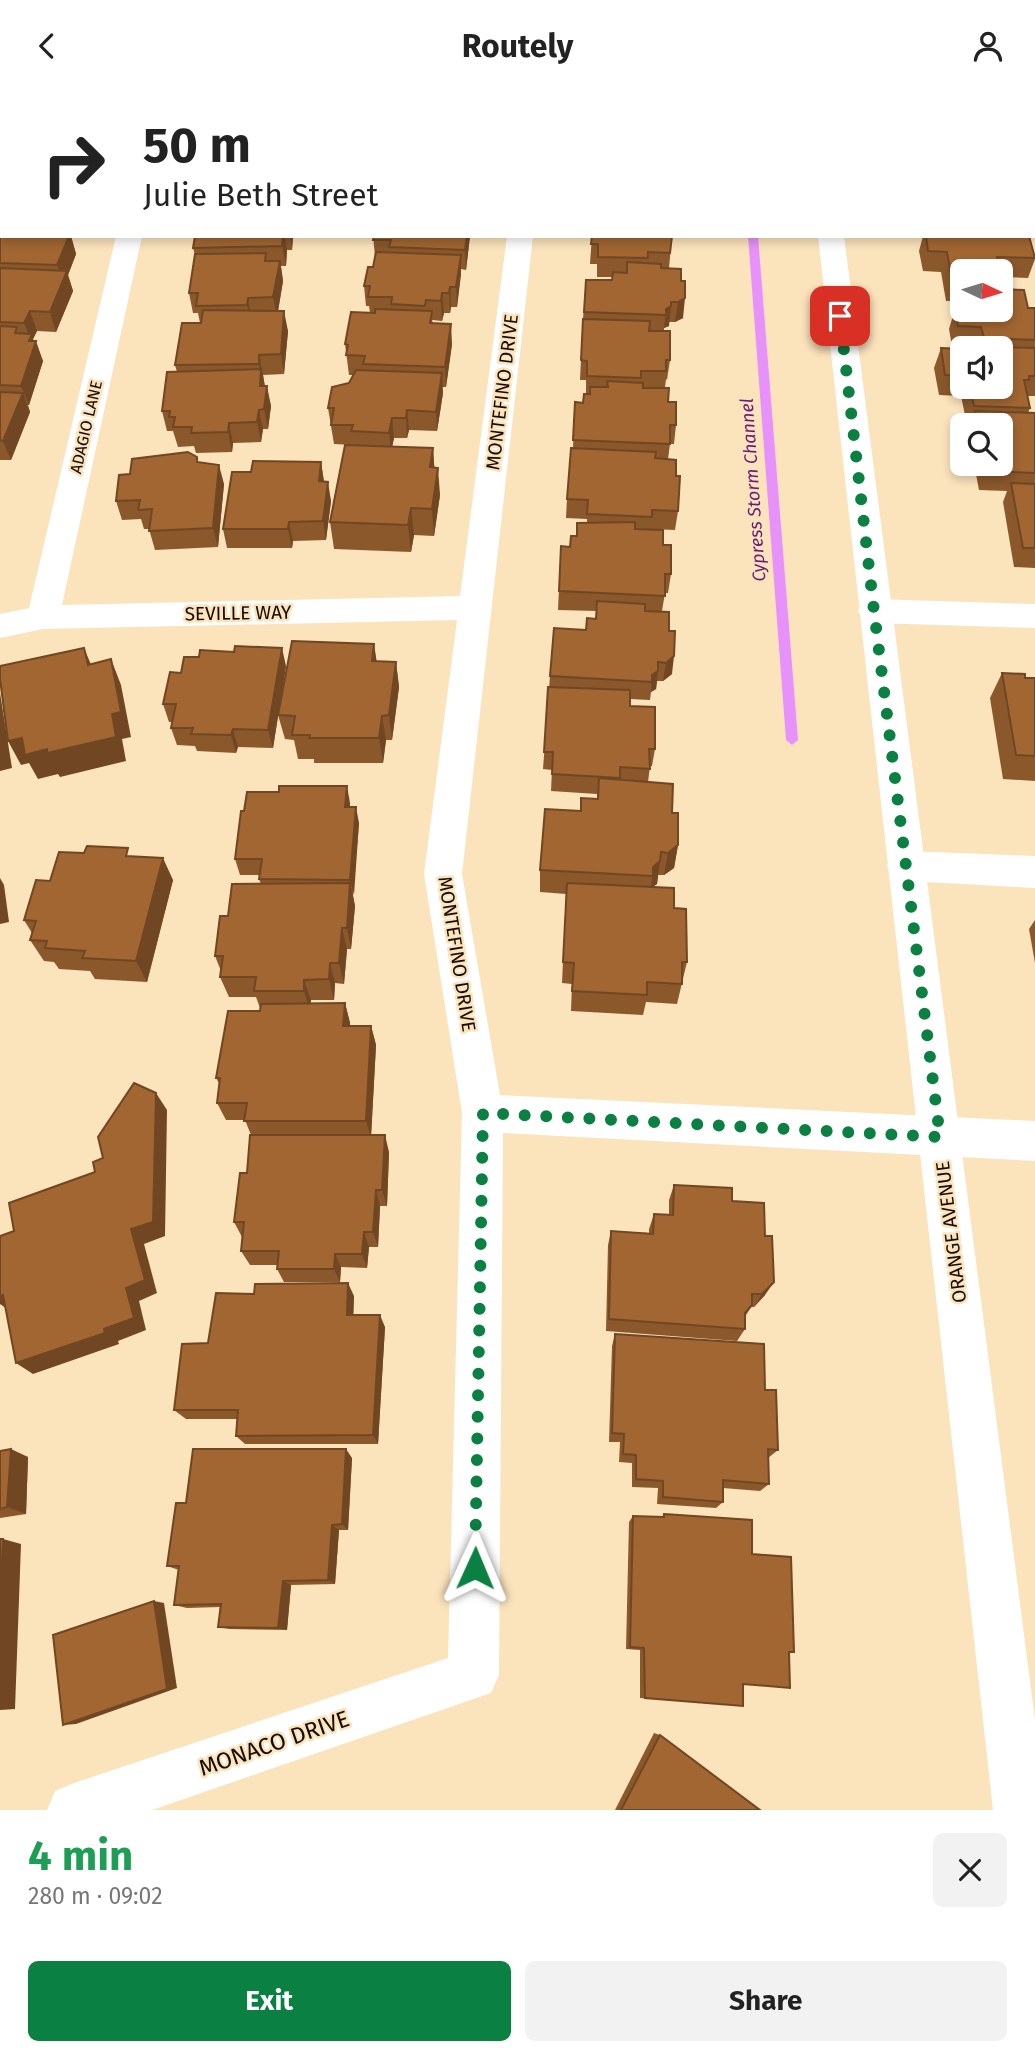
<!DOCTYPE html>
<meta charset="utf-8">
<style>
:root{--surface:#fff;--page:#f2f2f2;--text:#222;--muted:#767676;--accent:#0b8043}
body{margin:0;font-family:"Fira Sans",sans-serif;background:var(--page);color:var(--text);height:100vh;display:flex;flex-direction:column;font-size:26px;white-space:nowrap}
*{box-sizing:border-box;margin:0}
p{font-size:23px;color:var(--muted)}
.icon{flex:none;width:38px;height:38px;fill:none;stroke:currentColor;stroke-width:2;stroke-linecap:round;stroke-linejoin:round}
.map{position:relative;height:1719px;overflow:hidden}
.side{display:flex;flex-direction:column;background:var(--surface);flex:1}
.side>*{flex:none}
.guide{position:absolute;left:0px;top:0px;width:1036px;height:147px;box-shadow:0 4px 10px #0003;background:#fff;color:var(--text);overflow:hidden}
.needle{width:46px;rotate:94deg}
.tools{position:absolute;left:950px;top:168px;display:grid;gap:14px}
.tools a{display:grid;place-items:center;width:63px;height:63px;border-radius:10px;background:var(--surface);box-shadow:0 4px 10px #0003;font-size:35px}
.pin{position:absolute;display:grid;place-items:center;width:60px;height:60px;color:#fff;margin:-30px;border-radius:14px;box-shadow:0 4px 10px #0006}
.me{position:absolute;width:77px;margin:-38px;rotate:1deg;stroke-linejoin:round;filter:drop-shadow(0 0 5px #0008)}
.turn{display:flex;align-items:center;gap:24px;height:147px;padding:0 28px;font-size:32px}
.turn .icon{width:91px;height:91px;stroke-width:2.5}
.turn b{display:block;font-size:49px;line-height:60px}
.round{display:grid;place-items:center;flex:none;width:74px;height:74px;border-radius:10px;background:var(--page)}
.head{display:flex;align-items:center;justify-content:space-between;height:119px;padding:0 28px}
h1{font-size:42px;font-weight:700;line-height:52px;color:#1e9e55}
.button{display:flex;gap:14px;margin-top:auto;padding:14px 28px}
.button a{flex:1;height:80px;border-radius:10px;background:var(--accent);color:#fff;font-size:28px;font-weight:700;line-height:80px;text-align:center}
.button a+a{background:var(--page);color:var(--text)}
header{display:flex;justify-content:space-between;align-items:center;height:91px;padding:0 28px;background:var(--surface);font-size:32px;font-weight:700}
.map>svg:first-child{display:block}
</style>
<header><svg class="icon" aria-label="back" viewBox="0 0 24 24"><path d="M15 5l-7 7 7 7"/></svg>Routely<svg class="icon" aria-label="person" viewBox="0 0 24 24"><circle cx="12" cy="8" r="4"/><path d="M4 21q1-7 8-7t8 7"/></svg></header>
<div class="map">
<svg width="1035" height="1719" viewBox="0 0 1035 1719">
<rect width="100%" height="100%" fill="#fbe3bc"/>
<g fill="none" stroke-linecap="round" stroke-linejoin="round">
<!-- stream -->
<g fill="#e792fb" fill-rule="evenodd">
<polygon points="130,0 194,0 196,2 131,2"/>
<polygon points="748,145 758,145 798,649 792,654 786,649"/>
</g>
<!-- minor -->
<g fill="#fff" fill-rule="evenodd">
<polygon points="116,145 142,145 62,514 460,505 507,145 533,145 462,783 500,1004 1035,1030 1035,1070 503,1042 499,1584 491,1602 152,1719 47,1719 55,1700 74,1692 448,1567 462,1022 424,783 457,529 43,538 0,547 0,523 29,517"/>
<polygon points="874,508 1035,513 1035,537 874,532 862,528 858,520 862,512"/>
<polygon points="906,760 1035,765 1035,797 906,790 893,786 887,775 893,764"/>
</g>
<!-- major -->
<g fill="#fff" fill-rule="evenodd">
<rect x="803" y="0" width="24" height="2"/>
<polygon points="818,145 844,145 1035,1629 1035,1719 993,1719"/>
</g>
</g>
<!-- wall -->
<g fill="#8a582b" fill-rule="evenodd">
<polygon points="2,21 2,57 0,57 0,24"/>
<polygon points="0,67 2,67 2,145 71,145 76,163 68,184 73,200 56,241 37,240 33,248 43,270 29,314 28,314 30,321 11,369 0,369"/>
<polygon points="195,145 293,145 292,159 287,159 286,175 281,175 283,190 278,220 288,240 284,283 263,284 265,295 271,315 268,338 263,338 261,351 233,352 232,361 196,362 194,355 178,356 173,340 167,340 162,320 177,281 175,274 200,232 198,222 193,222 189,202 195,164 193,157"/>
<polygon points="373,145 470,145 466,179 461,178 457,216 451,216 450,222 444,222 442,230 432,229 433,232 452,253 446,296 442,296 443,302 437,340 409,339 407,347 394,347 392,356 433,357 434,376 440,404 434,445 414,444 411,461 334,458 330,431 353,354 334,353 328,317 349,292 353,284 349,284 345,253 370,222 369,215 366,215 364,195 373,176 375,165"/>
<polygon points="592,145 672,145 669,177 681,190 683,227 675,231 669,231 669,235 664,237 664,240 670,269 667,289 666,288 665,297 676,334 674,353 670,353 668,368 676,385 678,420 675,439 651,438 663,454 671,483 668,502 665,502 662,520 669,540 672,583 663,590 657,590 656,598 651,601 650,609 630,608 630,615 655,658 652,675 650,675 648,691 672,722 678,754 674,777 664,784 658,784 657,793 652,796 674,817 687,871 677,913 646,911 643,924 571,920 572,893 562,892 566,803 540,801 540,779 580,720 597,708 597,703 551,700 552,679 543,678 550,585 596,528 596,520 558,519 561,455 570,456 587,432 587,428 566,427 567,408 573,357 575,311 583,312 586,303 586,289 580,289 583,228 586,189 612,189 612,186 597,186 597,173 590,173"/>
<polygon points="923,145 1029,145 1035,168 1028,187 1002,186 1003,192 1001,197 1001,180 962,180 962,210 946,210 941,181 923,180 919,160"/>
<path d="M1028,217H1035V305H1027L1030,317L1028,322H1035V477L1014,476L1003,411L1007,400L979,399L974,373H1001V334H967L961,305L939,304L934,277L941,257L961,258L962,256L952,255L949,238L955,218L962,219ZM962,257L1001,296H962Z"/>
<polygon points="199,371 224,393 218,456 155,459 149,438 144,438 141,428 122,429 116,410 130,383"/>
<polygon points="321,371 324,391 331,410 326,449 293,450 292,457 227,457 223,438 251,381"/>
<polygon points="374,553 376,570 396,571 399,596 392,649 386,649 383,672 314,672 314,668 298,668 294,649 285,648 278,624"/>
<polygon points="286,575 273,657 238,656 236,662 197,660 195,655 177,654 171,637 172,631 169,631 163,613 181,582"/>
<polygon points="1002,582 1025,587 1035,587 1035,690 1003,688 990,607"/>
<polygon points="350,712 350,716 359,732 353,804 355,815 351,858 347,858 344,893 335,892 334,909 311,909 310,912 345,912 350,932 350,935 371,935 376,954 371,1044 389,1061 387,1115 380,1115 378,1156 369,1156 367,1177 341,1176 340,1191 284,1191 277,1178 277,1174 250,1174 241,1160 242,1146 234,1131 247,1082 251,1044 245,1029 226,1029 217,1012 219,992 216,987 260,920 260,917 256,906 229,906 220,886 221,880 215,865 228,825 261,793 259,788 260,784 240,784 235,768"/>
<polygon points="132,765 173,789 147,891 95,888 90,880 59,878 54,871 44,870 30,849 32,842 24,829 50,790"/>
<polygon points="1035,829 1035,872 1029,838"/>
<polygon points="674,1094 732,1110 765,1204 754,1216 751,1216 745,1226 745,1238 737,1250 606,1240 608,1154 611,1140 649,1142 649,1138 654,1123 669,1124 669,1109"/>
<polygon points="354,1205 353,1224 385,1236 378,1353 245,1353 236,1345 237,1328 186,1328 174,1319 208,1252"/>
<polygon points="615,1243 765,1299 778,1359 768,1367 769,1393 760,1400 723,1397 723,1411 716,1417 657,1413 658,1397 632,1396 632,1372 619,1371 620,1351 609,1351 612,1255"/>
<polygon points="0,1360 28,1366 26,1423 0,1427"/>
<polygon points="352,1367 348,1439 339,1439 335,1493 291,1494 287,1539 229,1538 218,1536 220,1516 187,1517 174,1514 179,1479 167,1475 186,1412"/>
<polygon points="664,1423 752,1463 794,1561 789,1562 790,1597 743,1593 743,1615 640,1607 640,1559 626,1558 629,1431 633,1425 662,1426"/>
<polygon points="654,1642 660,1644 760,1719 615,1719"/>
</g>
<!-- shaded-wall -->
<g fill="#714723">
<polygon points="69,145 71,145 76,163 68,184 73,200 56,241 50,221 63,190 57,174"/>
<polygon points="283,145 285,145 287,159 286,175 282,155"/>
<polygon points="290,145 293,145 292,159"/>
<polygon points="467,145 470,145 466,179 465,159"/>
<polygon points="461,164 461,184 457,216 456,196"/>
<polygon points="280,170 283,190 277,226 273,206"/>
<polygon points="450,196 451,216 450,222 449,202"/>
<polygon points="442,202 444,222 442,230 441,210"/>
<polygon points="248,207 251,227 251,233 247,214"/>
<polygon points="685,207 683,227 675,231 678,211"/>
<polygon points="671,215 669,235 664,237 666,218"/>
<polygon points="30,220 37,240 33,248 35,253 36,250 43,270 29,314 21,295 30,247 24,232"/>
<polygon points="284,220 288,240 284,283 281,263"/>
<polygon points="451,233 452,253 446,296 445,276"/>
<polygon points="259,264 263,284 265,298 260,295 261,284 259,273"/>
<polygon points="442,282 443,302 437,340 436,321"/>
<polygon points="267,295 271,315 268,338 264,318"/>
<polygon points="23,302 30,321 11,369 3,350"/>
<polygon points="259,319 263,338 261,351 257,331"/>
<polygon points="407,319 409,339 407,347 406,327"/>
<polygon points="392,327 394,347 391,361 389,342"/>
<polygon points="229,332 233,352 232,361 228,341"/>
<polygon points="433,357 435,385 430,376"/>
<polygon points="321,371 324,391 319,390"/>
<polygon points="219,374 224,393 218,456 213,437"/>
<polygon points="438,377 440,404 434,445 432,418"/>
<polygon points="328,391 331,410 326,449 323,430"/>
<polygon points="411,417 414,444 411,461 408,434"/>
<polygon points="289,431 293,450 292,457 288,438"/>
<polygon points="374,553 378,579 372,570"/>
<polygon points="84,557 95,583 88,574"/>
<polygon points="282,557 286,575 273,657 268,639"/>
<polygon points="674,565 672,583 663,590 666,572"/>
<polygon points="111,568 121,594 131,646 122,648 126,670 60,686 58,683 38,688 29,672 21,674 8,650 112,623"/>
<polygon points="396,571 399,596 392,649 389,624"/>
<polygon points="658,580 656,598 651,601 652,584"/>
<polygon points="0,602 12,677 0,680"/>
<polygon points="382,625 386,649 383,672 379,647"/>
<polygon points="233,638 238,656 236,662 231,644"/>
<polygon points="347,695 350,712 348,732 345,716"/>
<polygon points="356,716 359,732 354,804 350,789"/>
<polygon points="678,754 674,777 664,784 668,762"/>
<polygon points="163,767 173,789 147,891 136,870"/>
<polygon points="660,770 657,793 651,797 653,776"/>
<polygon points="0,787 4,794 9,831 0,833"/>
<polygon points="350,792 355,815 351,858 347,837"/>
<polygon points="342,837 347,858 344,893 339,872"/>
<polygon points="330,872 335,892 334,909 329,888"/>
<polygon points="304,889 311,909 310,920 304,900"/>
<polygon points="345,912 350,932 348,954 343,935"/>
<polygon points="371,935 376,954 371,1047 366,1030"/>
<polygon points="156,1002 167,1019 165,1145 144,1153 157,1202 139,1210 146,1239 118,1250 119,1253 33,1283 16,1272 104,1238 131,1138"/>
<polygon points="385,1044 389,1061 387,1115 382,1099"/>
<polygon points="376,1099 380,1115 378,1156 373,1141"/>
<polygon points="364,1141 369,1156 367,1177 362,1163"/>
<polygon points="335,1163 341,1176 340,1191 334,1178"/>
<polygon points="774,1191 765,1204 754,1216 762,1203"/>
<polygon points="348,1192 354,1205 353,1236 347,1224"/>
<polygon points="3,1204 10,1220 0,1213 0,1205"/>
<polygon points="380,1224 385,1236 378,1353 373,1344"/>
<polygon points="11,1358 28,1366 26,1423 7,1416"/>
<polygon points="346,1358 352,1367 348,1439 342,1433"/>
<polygon points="332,1434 339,1439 335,1493 328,1489"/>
<polygon points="3,1448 21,1453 15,1618 0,1619 0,1509"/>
<polygon points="283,1490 291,1494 287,1539 278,1537"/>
<polygon points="154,1510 164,1512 177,1597 76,1633 63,1634"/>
</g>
<!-- building -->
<g fill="#a16632" stroke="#714723" stroke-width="2">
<polygon points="910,0 955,0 956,2 911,2"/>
<polygon points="2,21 2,37 0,37 0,24"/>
<rect x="0" y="67" width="2" height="44"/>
<polygon points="0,127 2,127 2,145 69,145 57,174 0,172"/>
<polygon points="195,145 283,145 282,155 193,157"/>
<polygon points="374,145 467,145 465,159 389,156 391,149 373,149"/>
<polygon points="592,145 672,145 670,162 648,161 648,167 598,166 598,153 591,153"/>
<polygon points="926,145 1029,145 1035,167 997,166 1000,180 962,180 962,190 952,190 947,161 928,160"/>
<polygon points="376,161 461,164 456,196 450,196 449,202 442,202 441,210 426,209 425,215 391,213 392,206 368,206 370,195 364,195 368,176 373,176"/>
<polygon points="266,162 265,170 280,170 273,206 248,207 247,214 196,215 198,202 189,202 195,163"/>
<polygon points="627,171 661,173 661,177 681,178 681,190 685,190 685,207 678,211 671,211 671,215 666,218 666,224 584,221 586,189 612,189 613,181 627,182"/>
<polygon points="0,177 67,180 50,221 30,220 24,232 0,231"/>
<polygon points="1001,198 1024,199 1028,217 1035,217 1035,249 984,247 981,236 958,235 955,218 1001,219"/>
<polygon points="375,218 432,220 430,232 451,233 445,276 363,273 365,265 346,264 348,254 345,253 351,221 375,222"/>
<polygon points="203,219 284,220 281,263 259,264 259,273 175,274 182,232 201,232"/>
<polygon points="583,228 650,230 649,240 670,240 670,269 666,269 666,280 641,280 641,287 587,285 587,270 581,269"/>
<polygon points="0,235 17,236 15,242 32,243 29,250 36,250 21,295 0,294"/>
<polygon points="962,255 1035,257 1035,285 1029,285 1029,289 1024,289 1030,317 974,315 970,296 1001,296 1001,257 963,257"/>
<polygon points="941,257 962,258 962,285 945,284"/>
<polygon points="261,278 260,295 267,295 264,318 259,319 257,331 229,332 228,341 191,342 192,336 173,336 175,326 169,326 170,320 162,320 167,281"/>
<polygon points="356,279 442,282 436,321 407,319 406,327 392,327 389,342 351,340 353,334 331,334 334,317 328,317 332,296 349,292"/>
<polygon points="607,290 643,292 643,297 669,297 668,311 676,311 676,334 670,334 670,353 573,349 575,311 583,312 584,303 590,303 590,296 608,296"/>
<polygon points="0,301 23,302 3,350 0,349"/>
<polygon points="975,320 1035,322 1035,382 987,380 985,373 1001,373 1001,334 978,334"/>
<polygon points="345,354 433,357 430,376 438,377 432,418 411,417 408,434 330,431"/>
<polygon points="571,357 656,361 655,367 676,369 676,385 680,385 678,420 652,419 652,426 587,423 588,409 567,408"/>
<polygon points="188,361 197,366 197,371 219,374 213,437 149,440 152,418 138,419 140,409 116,410 119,384 130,383 132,368"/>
<polygon points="253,370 321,371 319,390 328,391 323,430 289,431 288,438 223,438 232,381 251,381"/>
<polygon points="1011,392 1035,393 1035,457 1023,457"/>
<polygon points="635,431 635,438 663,439 663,454 671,454 671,483 665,483 665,505 559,500 561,455 570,456 571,445 577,445 577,432"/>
<polygon points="597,510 645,513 645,520 669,521 669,540 675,540 674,565 666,572 658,571 658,580 652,584 652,591 550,585 554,537 586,539 587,527 596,528"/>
<polygon points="292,550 374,553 372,570 396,571 389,624 382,625 379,647 309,647 310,644 292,644 295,625 278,624"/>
<polygon points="235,555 282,557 268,639 233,638 231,644 191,643 193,637 171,637 176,613 163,613 170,581 181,582 184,566 199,566 200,559 234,561"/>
<polygon points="84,557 88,574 111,568 121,621 112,623 116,646 47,662 47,658 25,664 22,647 8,650 0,588 0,575"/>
<polygon points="1002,582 1025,583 1025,587 1035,587 1035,665 1016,664"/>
<polygon points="548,596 630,599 630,615 655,616 655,658 649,658 650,678 620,676 620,687 552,683 553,661 544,661"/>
<polygon points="599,687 673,693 672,722 678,722 678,754 668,762 661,761 660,770 653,776 653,785 540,779 545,718 581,720 581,707 598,708"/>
<polygon points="279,695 347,695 345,716 356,716 350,789 259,788 262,768 235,768 241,720 244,720 247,701 279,701"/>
<polygon points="87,755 128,757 126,765 163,767 136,870 82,867 85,860 45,857 47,850 30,849 36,830 24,829 36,789 50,790 59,761 84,762"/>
<polygon points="350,792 347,837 342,837 339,872 330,872 329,888 304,889 304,900 254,900 256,886 220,886 223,865 215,865 220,825 228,825 232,793"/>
<polygon points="567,792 674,797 674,817 686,818 687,871 682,871 682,893 647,891 647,904 572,900 574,872 563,871"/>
<polygon points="345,912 343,935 371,935 366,1030 244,1030 247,1012 217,1012 220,987 216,987 228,920 260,920 261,913"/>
<polygon points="134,992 156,1002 153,1131 131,1138 145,1189 126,1197 134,1227 104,1238 105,1242 16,1272 3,1204 0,1205 0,1145 14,1140 9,1112 95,1081 93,1071 103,1067 98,1046"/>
<polygon points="250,1044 385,1044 382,1099 376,1099 373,1141 364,1141 362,1163 335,1163 334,1178 277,1178 279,1160 241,1160 244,1131 234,1131 240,1082 247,1082"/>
<polygon points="674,1094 732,1097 732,1110 764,1112 765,1145 772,1145 774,1191 762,1203 752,1203 752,1214 745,1222 745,1238 609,1228 611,1140 653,1143 654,1123 673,1124"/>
<polygon points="348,1192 347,1224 380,1224 373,1344 236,1345 238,1319 174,1319 182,1253 208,1252 216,1202 254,1203 255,1193"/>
<polygon points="615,1243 764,1253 765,1299 776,1299 778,1359 768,1358 769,1393 723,1389 723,1411 663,1406 663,1390 636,1388 636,1364 623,1363 624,1343 612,1342"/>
<polygon points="11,1358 7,1416 0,1418 0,1360"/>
<polygon points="193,1358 346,1358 342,1433 332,1434 328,1489 283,1490 278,1537 218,1536 221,1513 174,1514 179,1475 167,1475 176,1412 186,1412"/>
<polygon points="664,1423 752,1429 752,1463 791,1466 794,1561 789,1561 790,1597 743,1593 743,1615 645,1607 644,1557 630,1556 633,1425 664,1426"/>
<polygon points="0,1448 3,1448 0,1509"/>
<polygon points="154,1510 167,1598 63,1634 53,1544"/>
<polygon points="660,1644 760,1719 621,1719"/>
</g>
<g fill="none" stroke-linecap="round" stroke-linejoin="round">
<!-- route -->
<polyline stroke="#0b8043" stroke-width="12" stroke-dasharray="0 21.6" points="475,1477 483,1022 940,1046 874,520 840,225"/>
</g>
<g text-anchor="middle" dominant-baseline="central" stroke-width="5" stroke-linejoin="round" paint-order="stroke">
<!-- far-street labels -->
<g font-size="16" fill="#160b00" stroke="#fbe3bc">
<text transform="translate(86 336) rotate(-77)">ADAGIO LANE</text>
</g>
<!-- far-water labels -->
<g font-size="18" font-style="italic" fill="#681b79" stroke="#fbe3bc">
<text transform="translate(753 399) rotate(-94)">Cypress Storm Channel</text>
</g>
<!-- street labels -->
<g font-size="19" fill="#160b00" stroke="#fbe3bc">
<text transform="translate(502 301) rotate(-83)">MONTEFINO DRIVE</text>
<text transform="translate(238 522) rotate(-1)">SEVILLE WAY</text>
<text transform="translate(457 863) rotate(81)">MONTEFINO DRIVE</text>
<text transform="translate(951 1141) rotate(-97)">ORANGE AVENUE</text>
</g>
<!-- near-street labels -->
<g font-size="23" fill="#160b00" stroke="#fbe3bc">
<text transform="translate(274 1652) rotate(-19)">MONACO DRIVE</text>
</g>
</g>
</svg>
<div class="tools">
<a><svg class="needle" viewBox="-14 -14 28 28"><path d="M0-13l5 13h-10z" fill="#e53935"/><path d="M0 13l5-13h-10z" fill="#767676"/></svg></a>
<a><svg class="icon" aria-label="sound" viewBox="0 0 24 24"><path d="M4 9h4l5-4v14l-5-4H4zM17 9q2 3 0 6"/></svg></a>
<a><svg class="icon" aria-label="search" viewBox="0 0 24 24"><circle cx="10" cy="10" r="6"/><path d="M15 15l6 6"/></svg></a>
</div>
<div class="pin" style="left:840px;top:225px;background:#d93025"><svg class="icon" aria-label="arrive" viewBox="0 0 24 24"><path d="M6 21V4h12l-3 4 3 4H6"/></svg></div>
<svg class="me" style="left:475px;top:1477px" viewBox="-20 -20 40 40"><path d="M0-17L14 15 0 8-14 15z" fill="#0b8043" stroke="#fff" stroke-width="4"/></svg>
<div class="guide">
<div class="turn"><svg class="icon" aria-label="right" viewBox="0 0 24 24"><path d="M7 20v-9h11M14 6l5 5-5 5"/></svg><div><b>50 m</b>Julie Beth Street</div></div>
</div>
</div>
<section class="side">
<div class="head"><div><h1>4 min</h1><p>280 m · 09:02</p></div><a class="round"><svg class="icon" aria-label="close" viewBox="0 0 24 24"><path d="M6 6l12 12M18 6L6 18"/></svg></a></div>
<div class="button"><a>Exit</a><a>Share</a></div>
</section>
